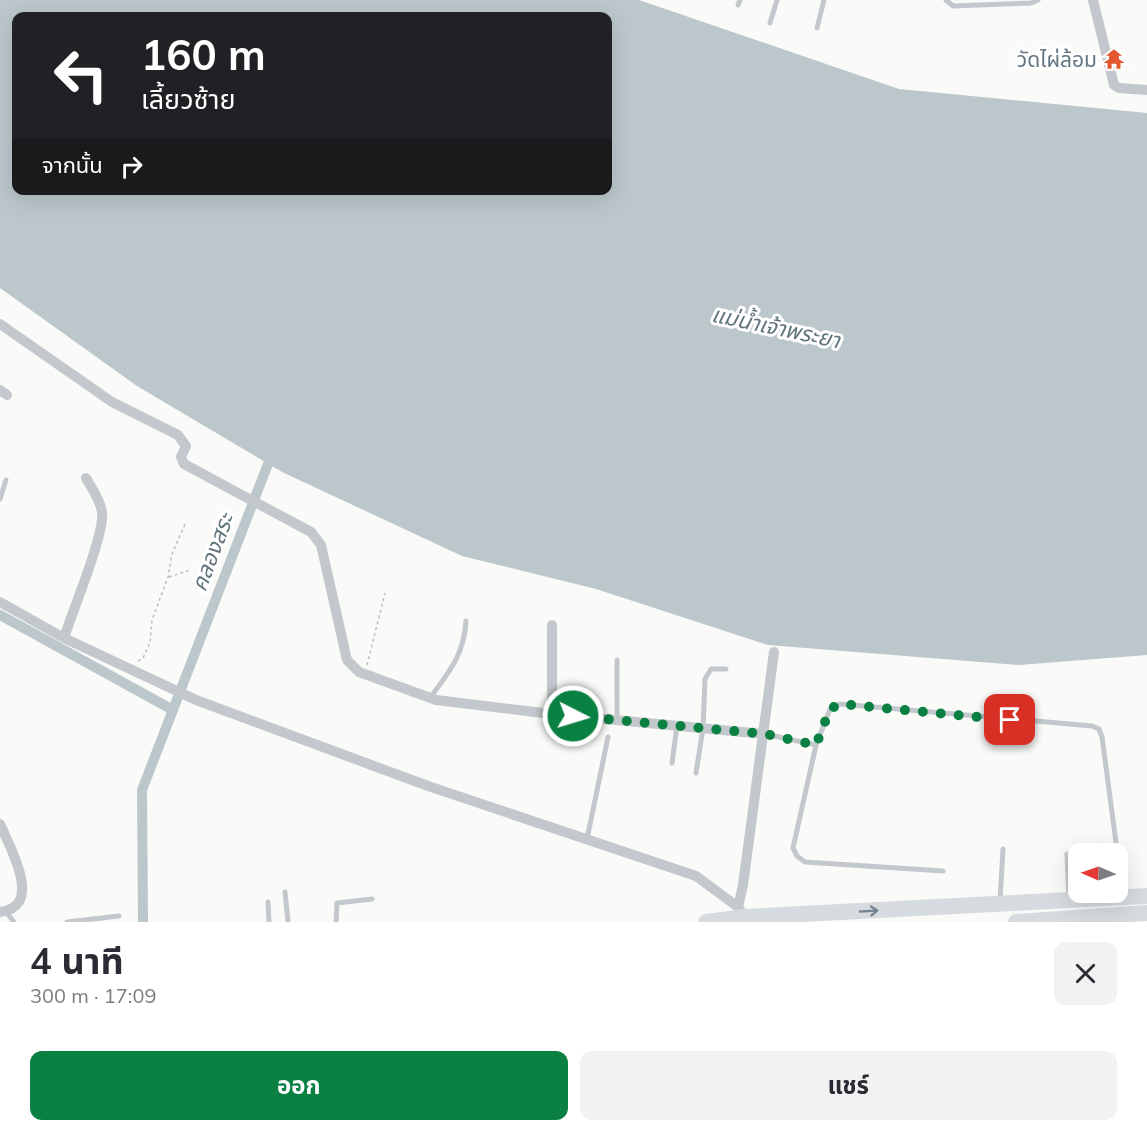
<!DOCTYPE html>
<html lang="th">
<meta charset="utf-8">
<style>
:root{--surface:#fff;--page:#f2f2f3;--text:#2b2b33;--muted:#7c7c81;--accent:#0b8043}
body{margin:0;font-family:Mulish,"Noto Sans Thai",sans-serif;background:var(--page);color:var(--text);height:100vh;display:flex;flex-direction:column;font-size:22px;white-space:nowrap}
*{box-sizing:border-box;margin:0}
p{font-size:20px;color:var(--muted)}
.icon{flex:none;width:33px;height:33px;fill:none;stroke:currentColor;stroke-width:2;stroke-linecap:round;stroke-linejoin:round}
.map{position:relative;height:922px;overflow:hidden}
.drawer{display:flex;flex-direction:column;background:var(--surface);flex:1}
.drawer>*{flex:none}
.hud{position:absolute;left:12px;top:12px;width:600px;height:183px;border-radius:12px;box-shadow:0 6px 24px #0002;background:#202124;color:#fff;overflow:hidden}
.needle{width:39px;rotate:272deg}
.fabs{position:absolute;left:1068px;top:843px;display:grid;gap:12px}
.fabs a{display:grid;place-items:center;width:60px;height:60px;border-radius:12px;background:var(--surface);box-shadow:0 6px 24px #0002;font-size:30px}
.pin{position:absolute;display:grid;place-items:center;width:51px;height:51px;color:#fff;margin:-26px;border-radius:12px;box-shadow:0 3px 9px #0006}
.me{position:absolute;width:66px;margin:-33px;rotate:95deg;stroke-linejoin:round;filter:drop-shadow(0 0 4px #0008)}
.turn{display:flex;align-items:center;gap:21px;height:126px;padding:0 30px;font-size:27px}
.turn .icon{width:78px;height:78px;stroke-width:2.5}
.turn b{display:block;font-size:42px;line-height:51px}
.then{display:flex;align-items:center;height:57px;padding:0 30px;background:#0003;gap:12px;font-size:22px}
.round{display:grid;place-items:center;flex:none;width:63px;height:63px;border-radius:12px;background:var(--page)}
.head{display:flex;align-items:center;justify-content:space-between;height:102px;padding:0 30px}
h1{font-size:36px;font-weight:700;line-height:45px}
.primary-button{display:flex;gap:12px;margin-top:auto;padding:12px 30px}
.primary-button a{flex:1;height:69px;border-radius:12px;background:var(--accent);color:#fff;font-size:24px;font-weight:700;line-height:69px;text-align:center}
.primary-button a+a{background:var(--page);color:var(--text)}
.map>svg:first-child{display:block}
</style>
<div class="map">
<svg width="1147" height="922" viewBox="0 0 1147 922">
<rect width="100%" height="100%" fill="#fafaf8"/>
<!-- water -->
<path fill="#bbc7cb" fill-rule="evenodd" d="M0,0H639L899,89L1147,113V655L1019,665L768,645L596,589L462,556L282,472L137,386L0,288ZM16,16H608V190H16Z"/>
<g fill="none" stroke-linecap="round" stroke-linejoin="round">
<!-- canal -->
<g stroke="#bbc7cb" stroke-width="10">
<polyline points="0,615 173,710"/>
<polyline points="143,922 142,790 273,451"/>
</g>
<!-- path -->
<g stroke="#bbbfc2" stroke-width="1.5" stroke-dasharray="3 3" stroke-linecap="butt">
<polyline points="169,577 190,570"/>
<polyline points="138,661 143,658 150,643 152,620 168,577 172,554 186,522"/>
<polyline points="367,665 385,593"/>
</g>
<!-- service -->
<g stroke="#c3c8cc" stroke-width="5">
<polyline points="946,0 953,6 1031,3 1038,0"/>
<polyline points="738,5 740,0"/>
<polyline points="770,23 777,0"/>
<polyline points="817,28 824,0"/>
<polyline points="0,499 6,480"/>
<path d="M430,698C449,672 464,655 466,621"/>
<polyline points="617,720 617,660"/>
<polyline points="765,734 816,745 830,709 840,704 1092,726 1099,729 1102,737 1123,895"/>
<polyline points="816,745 793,848 797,856 805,862 943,871"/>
<polyline points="672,763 677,726"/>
<polyline points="696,773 703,728 705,679 711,669 726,669"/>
<polyline points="587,839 608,737"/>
<polyline points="1067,854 1069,899"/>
<polyline points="285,892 288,922"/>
<polyline points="268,902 269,922"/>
<polyline points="1000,902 1003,849"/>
<polyline points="6,912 14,922"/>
<polyline points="67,922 119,916"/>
<polyline points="336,922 337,903 372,899"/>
</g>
<!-- minor -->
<g stroke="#c3c8cc" stroke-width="10">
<polyline points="1093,0 1114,85 1119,88 1147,90"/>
<polyline points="0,324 112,402 178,435 186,446 181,457 184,464 311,532 321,545 347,660 359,672 436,700 552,714 765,734"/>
<polyline points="0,390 7,395"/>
<polyline points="0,602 64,638 196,700 428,786 696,876 738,907 745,917"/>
<path d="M64,638C72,612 105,534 102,512C100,499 92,489 86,478"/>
<polyline points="552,714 552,625"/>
<path d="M0,824C9,846 45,907 0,912"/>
<polyline points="738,907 743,885 774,652"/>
</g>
<!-- primary -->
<g stroke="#d6dbdf" stroke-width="16">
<polyline points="706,922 745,917 1147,896"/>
<polyline points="1016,922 1147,913"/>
</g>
</g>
<!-- one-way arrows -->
<defs><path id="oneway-shaft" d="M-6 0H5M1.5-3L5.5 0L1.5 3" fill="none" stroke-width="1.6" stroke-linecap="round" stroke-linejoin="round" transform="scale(1.5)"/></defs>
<use stroke="#768591" href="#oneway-shaft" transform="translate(869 911) rotate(-3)"/>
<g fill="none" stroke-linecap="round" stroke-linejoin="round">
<!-- route -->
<polyline stroke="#0b8043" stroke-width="10" stroke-dasharray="0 18" points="573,716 765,734 816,745 830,709 840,704 1010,720"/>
</g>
<!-- icons -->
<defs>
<g id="temple-bare" transform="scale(1.62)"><path d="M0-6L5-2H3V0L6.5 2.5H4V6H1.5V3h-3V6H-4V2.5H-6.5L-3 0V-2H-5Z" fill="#e4572e" stroke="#fff" stroke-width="2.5" paint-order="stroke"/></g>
</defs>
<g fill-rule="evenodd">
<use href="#temple-bare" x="1114" y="59"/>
</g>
<g text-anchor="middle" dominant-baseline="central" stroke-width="6" stroke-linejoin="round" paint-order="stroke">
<!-- poi labels -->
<g font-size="21" fill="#657683" stroke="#fff" text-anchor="end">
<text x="1097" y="59">วัดไผ่ล้อม</text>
</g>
<!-- water labels -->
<g font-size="22" font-style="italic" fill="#60757c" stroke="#fff">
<text transform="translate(776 327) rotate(12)">แม่น้ำเจ้าพระยา</text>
<text transform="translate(212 552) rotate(-69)">คลองสระ</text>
</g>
</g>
</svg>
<div class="fabs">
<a><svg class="needle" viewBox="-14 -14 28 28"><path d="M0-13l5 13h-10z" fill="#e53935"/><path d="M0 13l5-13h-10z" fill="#7c7c81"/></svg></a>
</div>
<div class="pin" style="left:1010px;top:720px;background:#d93025"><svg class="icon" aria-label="arrive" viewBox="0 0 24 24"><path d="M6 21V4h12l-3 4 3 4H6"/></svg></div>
<svg class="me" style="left:573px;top:716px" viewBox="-20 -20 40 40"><circle r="17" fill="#0b8043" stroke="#fff" stroke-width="3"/><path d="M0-11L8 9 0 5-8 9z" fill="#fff"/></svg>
<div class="hud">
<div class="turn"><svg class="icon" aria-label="left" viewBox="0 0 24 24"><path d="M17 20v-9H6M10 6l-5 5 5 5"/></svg><div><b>160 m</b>เลี้ยวซ้าย</div></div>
<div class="then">จากนั้น<svg class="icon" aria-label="right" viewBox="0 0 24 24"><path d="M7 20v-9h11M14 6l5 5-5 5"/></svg></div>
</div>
</div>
<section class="drawer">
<div class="head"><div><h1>4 นาที</h1><p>300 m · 17:09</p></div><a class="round"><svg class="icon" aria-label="close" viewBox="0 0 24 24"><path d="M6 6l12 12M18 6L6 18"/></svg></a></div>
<div class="primary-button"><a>ออก</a><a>แชร์</a></div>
</section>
